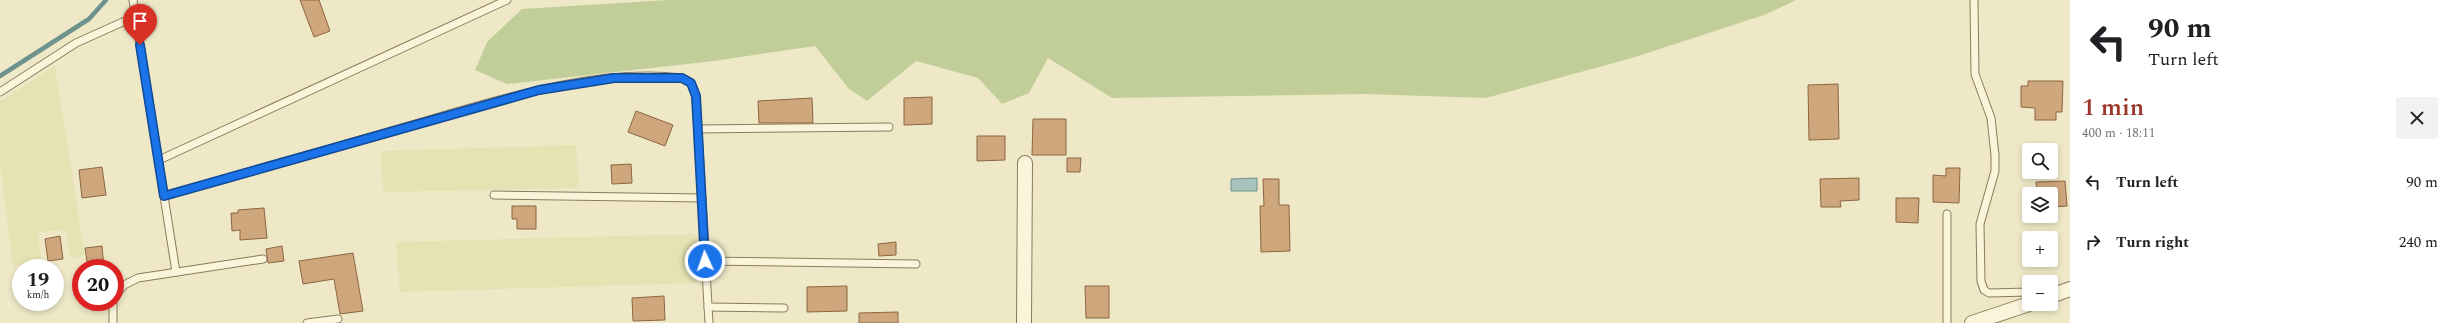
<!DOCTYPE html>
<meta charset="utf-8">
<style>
:root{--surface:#fff;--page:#f2f2f2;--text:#202124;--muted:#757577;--accent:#9c362a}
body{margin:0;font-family:Spectral,serif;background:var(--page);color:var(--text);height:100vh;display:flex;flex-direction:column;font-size:15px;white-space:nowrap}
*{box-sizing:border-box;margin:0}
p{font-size:13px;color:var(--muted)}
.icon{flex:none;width:22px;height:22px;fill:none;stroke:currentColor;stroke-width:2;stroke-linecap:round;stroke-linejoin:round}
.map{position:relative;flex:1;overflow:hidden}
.side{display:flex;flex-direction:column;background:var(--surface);width:380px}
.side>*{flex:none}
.banner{background:#fff;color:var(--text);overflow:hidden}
.fabs{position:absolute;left:2022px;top:143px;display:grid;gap:8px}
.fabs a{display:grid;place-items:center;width:36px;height:36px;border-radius:4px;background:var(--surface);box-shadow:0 2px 6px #0003;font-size:20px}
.speed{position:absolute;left:12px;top:259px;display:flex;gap:8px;font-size:20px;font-weight:700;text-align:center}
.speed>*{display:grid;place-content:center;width:52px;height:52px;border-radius:50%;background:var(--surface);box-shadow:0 2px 6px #0003;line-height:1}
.speed small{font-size:10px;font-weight:400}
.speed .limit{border:6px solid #d22;background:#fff;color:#111}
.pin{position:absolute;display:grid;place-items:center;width:34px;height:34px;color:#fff;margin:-41px -17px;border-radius:50% 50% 50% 0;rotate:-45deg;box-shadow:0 0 4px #0007}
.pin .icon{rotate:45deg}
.me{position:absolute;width:44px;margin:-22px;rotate:357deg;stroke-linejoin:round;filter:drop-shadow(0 0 3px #0008)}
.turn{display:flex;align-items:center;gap:14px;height:84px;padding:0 12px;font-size:18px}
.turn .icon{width:52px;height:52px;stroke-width:2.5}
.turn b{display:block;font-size:28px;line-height:34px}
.round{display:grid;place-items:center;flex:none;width:42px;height:42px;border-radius:4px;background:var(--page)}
.head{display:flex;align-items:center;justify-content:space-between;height:68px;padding:0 12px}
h1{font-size:24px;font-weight:600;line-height:30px;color:var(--accent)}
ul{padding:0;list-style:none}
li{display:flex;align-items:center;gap:12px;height:60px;padding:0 12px}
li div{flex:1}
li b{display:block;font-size:15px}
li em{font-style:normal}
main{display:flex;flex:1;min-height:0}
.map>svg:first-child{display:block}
</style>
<main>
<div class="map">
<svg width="2070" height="323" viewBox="0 0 2070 323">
<rect width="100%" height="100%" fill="#efe8c7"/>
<!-- farmland -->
<g fill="#e5e3b4">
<polygon points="55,66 85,256 70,258 66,230 38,232 41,261 13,266 0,162 0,101"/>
<polygon points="576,145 579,188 383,192 381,151"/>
<polygon points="695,234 696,283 400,292 396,242"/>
</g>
<!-- green -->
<polygon fill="#c2ce9a" points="668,0 1796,0 1764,15 1632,58 1486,98 1365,94 1112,98 1048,58 1029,93 1002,104 978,78 916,61 867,101 849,89 815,46 714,61 507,84 475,70 487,42 522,9"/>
<!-- water -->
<polygon fill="#a8c3be" stroke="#6e928d" points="1257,178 1257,191 1231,191 1231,179"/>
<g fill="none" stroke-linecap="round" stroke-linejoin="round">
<!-- stream -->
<polyline stroke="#6e928d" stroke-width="4.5" points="0,76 89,19 106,0"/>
</g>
<!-- building -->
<g fill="#cea77c" stroke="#8b6641">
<polygon points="300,0 319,0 330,31 314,37"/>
<polygon points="2028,81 2063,81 2062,112 2056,112 2056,120 2035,120 2035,108 2021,107 2021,86 2028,86"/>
<polygon points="1838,84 1839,139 1809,140 1808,85"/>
<polygon points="932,97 932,124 904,125 904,98"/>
<polygon points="812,98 813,123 759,123 758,101"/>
<polygon points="636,111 673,125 665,146 628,132"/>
<polygon points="1033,119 1066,119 1066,155 1032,155"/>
<polygon points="977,136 1005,136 1005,160 977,161"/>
<polygon points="1067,158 1081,158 1080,172 1067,172"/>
<polygon points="631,164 632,183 612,184 611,165"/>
<polygon points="102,167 106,195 82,198 79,170"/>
<polygon points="1946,168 1960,168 1959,203 1933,202 1933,175 1946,176"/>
<polygon points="1859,178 1859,200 1840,201 1841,207 1821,207 1820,179"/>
<polygon points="1263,179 1279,179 1279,205 1289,205 1290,251 1261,252 1260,206 1264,206"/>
<polygon points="2065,181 2067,206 2051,207 2051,194 2037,194 2036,182"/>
<polygon points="1896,198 1919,198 1918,223 1896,222"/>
<polygon points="512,206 536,206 536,229 517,229 517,219 512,219"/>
<polygon points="264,208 267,238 240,240 240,230 232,231 231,213 238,213 238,210"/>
<polygon points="60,236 63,259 48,261 45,239"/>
<polygon points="896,242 896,255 879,256 878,244"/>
<polygon points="102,246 104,268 88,268 85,248"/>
<polygon points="282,246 284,261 268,263 266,249"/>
<polygon points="353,253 363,311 340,314 334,279 303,284 299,261"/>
<polygon points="847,286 847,311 807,312 807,287"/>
<polygon points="1085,286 1109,286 1109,318 1086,318"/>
<polygon points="664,296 665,320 633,321 632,298"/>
<polygon points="898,312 898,323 859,323 859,313"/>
</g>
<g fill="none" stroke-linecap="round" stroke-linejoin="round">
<!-- service casing -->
<g stroke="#8c7a5c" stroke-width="9">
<g id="service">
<polyline points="133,0 176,272"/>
<polyline points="1974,0 1975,74 1991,118 1995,155 1995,171 1980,224 1981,281 1984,290 1989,293 2029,292"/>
<polyline points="0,92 76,43 136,16"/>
<polyline points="698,129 889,127"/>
<polyline points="159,160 507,0"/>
<polyline points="494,195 702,198"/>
<path d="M164,196C245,173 327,150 408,126C492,102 594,67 682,78L691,83L696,96L709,323"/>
<polyline points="705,261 916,264"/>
<polyline points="115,296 124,285 138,278 263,259"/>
<polyline points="708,307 784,308"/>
<polyline points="113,323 113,302"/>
<polyline points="307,323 338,319"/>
<polyline points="1947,323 1947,214"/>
</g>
</g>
<!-- minor casing -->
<g stroke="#8c7a5c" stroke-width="16">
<g id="minor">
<polyline points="2051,296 2070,289"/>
<polyline points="1024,323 1025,163"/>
<polyline points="1972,323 2029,304"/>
</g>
</g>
<!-- service -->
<use href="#service" stroke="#faf4db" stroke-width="7"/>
<!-- minor -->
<use href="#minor" stroke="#faf4db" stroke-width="14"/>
</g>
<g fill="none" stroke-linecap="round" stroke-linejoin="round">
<!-- route casing -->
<g stroke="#114b97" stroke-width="10">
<polyline id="route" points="140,45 164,196 539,90 614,78 682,78 691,83 696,96 705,261"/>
</g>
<!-- route -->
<use href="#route" stroke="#1a73e8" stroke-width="7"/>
</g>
</svg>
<div class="fabs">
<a><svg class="icon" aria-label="search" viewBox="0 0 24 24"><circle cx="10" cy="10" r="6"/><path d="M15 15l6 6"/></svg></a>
<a><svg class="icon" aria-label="layers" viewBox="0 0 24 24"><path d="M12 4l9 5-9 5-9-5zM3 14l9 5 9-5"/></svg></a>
<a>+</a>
<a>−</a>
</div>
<div class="speed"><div>19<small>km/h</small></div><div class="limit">20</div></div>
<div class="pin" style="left:140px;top:45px;background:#d93025"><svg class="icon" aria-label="arrive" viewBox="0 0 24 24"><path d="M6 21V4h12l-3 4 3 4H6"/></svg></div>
<svg class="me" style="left:705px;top:261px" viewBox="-20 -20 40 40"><circle r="17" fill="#1a73e8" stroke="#fff" stroke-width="3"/><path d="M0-11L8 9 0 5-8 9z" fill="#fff"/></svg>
</div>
<section class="side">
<div class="banner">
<div class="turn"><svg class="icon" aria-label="left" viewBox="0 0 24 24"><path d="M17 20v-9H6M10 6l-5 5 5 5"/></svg><div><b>90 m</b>Turn left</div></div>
</div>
<div class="head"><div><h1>1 min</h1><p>400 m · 18:11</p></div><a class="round"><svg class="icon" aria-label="close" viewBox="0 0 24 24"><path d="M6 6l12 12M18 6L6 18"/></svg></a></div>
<ul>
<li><svg class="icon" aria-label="left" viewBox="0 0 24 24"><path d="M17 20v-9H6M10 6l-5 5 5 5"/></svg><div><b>Turn left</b></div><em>90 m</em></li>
<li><svg class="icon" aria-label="right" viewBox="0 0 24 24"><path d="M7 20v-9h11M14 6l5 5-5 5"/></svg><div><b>Turn right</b></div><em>240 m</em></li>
</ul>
</section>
</main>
